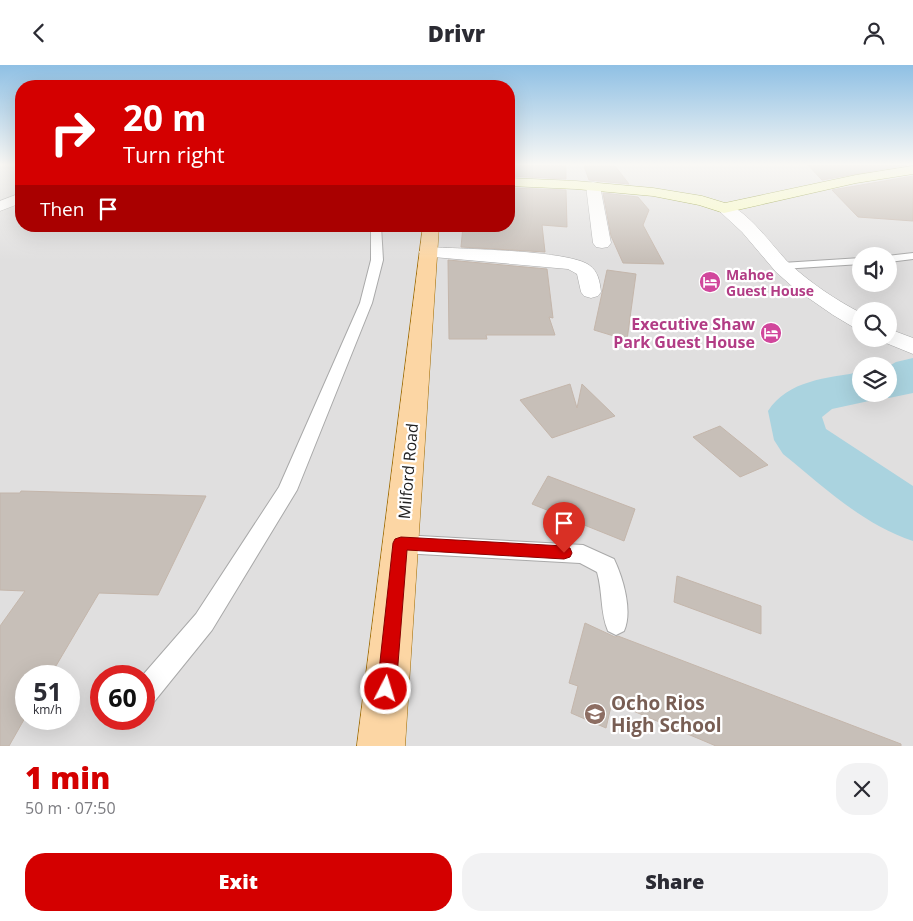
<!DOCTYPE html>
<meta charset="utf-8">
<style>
:root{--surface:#fff;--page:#f2f2f3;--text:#2b2b33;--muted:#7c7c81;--accent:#d40000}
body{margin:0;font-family:"Open Sans",sans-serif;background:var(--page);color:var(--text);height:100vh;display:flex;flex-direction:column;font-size:19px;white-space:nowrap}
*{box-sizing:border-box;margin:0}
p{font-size:16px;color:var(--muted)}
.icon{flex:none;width:28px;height:28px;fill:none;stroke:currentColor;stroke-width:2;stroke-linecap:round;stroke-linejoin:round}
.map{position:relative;height:681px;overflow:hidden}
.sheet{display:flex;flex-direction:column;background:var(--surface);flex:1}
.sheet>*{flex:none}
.guide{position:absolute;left:15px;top:15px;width:500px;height:152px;border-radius:20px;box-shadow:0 5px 20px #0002;background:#d40000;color:#fff;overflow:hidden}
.buttons{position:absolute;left:852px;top:182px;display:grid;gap:10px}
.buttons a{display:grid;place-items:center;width:45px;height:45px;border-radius:50%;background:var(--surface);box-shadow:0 5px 20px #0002;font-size:25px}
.speed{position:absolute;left:15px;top:600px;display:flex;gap:10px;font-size:25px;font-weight:700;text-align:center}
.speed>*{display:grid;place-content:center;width:65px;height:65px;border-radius:50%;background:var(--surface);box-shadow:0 5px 20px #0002;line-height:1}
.speed small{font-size:12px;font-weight:400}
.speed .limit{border:8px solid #d22;background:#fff;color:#111}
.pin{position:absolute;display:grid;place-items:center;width:42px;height:42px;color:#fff;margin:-51px -21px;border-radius:50% 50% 50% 0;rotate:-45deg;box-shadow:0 0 5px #0007}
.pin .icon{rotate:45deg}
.me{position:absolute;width:55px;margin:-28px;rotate:5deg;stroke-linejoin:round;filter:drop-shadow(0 0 4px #0008)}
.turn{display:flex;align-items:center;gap:18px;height:105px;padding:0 25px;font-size:22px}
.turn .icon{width:65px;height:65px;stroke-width:2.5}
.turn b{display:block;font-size:35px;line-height:42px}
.then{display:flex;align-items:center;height:48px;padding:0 25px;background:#0003;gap:10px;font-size:19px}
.round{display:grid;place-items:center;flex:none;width:52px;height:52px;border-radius:20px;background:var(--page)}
.summary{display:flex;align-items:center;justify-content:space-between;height:85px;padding:0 25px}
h1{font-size:30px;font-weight:800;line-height:38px;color:var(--accent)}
.action{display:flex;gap:10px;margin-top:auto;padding:10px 25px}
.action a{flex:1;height:58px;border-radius:20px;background:var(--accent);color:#fff;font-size:20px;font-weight:800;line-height:58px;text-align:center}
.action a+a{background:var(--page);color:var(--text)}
header{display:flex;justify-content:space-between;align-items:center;height:65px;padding:0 25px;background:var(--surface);font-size:22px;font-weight:800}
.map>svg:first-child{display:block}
</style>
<header><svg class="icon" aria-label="back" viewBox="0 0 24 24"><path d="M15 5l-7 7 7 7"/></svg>Drivr<svg class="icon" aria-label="person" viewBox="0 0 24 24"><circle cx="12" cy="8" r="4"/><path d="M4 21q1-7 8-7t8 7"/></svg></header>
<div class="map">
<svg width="913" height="681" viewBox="0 0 913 681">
<rect width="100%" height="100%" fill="#f2efe9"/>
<!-- residential -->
<path fill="#e0dfdf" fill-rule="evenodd" d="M0,100H21V161H509V100H913V681H0ZM861,191H889V219H861ZM861,246H889V274H861ZM861,301H889V329H861ZM26,611H69V654H26ZM101,611H144V654H101Z"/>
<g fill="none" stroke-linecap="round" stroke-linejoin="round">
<!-- river -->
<path fill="#aad3df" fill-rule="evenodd" d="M913,293V328L889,333L880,331L878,334L832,344L822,352L826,364L913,421V476C862,459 824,422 783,389L774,375L768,346C788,315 827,313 861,307V329H889V301L896,297Z"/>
</g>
<!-- building -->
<g fill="#c7bfb8" stroke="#c4b6ab">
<polygon points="509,100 566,101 566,114 509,111"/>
<polygon points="808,100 907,100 822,115"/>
<polygon points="584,101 615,101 629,119 589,115"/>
<polygon points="913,111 913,156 858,152 832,125"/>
<polygon points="509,123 566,125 567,162 542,160 545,187 461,182 463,161 509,161"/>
<polygon points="603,128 638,132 649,145 643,160 664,199 623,198 611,171"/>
<polygon points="448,195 547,204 553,253 549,252 555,270 486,270 487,274 449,274"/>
<polygon points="607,205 636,209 627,275 594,265"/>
<polygon points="570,319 577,343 582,319 615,351 552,373 520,335"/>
<polygon points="720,361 768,400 740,412 693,372"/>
<polygon points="548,411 635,444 624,476 532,439"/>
<polygon points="21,426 206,431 158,530 99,528 50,611 26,611 26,651 9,681 0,681 0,561 25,526 0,525 0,428 20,428"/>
<polygon points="677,511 761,541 761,569 674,537"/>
<polygon points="585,558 615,572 618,571 901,679 901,681 716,681 612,637 606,663 571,648 578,621 569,618"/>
</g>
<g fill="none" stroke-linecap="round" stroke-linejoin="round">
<!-- lane casing -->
<g stroke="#a9a9a9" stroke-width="2">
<g id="lane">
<polygon points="371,161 381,161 383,195 372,238 297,425 212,565 153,638 144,642 144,611 142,611 196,549 279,422 360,238 371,195"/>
<polygon points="913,188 913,194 889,197 889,191 887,191"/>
<polygon points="861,193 861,199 782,204 776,201 782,198"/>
<path d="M401,470L583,480L614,494C623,513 633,546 624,566L616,570L608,566C600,548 603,527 597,507L580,498L401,488L394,485L390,479L394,473Z"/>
</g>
</g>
<!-- street casing -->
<g stroke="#a9a9a9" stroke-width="1">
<g id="street">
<polygon points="593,117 598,118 600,121 611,178 608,182 602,183 596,182 593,178 586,121 588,118"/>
<polygon points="21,128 21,138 0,146 0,136"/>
<path d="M724,138C748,144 773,183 791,200C812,219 836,235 861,248V264L853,262L833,250L794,223L776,207L742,167L716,143L718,140Z"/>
<path d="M428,182C459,184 568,185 589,200C598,206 600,217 601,227L598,231L591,233L584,231L581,227L577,209L568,204L422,191L419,187L422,183Z"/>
<polygon points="889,264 913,273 913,289 881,276 879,274 889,274"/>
</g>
</g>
<!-- secondary casing -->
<g stroke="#707d05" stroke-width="1">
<polygon id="secondary" points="913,101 913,109 856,118 724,148 699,140 653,131 576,124 509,121 509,113 576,116 653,123 702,131 725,138 856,110"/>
</g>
<!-- primary casing -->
<g stroke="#a06b00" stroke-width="1">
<polygon id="primary" points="423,161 439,161 405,681 357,681"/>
</g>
<!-- lane -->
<use href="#lane" fill="#fff" fill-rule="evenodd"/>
<!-- street -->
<use href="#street" fill="#fff" fill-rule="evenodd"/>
<!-- secondary -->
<use href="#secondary" fill="#f7fabf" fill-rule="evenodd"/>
<!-- primary -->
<use href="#primary" fill="#fcd6a4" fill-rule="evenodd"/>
</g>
<!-- sky -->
<linearGradient id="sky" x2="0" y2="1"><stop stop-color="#8fc0e4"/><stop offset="0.51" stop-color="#f9f8f5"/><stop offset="1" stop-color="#f9f8f5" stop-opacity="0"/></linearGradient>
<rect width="913" height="195" fill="url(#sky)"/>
<!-- route -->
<polygon fill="#d40000" stroke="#8a0000" points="401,472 564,481 570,483 572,488 570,492 564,494 407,485 396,624 393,631 386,633 380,631 377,624 393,478 395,474"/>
<!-- icons -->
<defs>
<g id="hotel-disc" transform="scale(1.125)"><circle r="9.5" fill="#d1479c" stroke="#fff"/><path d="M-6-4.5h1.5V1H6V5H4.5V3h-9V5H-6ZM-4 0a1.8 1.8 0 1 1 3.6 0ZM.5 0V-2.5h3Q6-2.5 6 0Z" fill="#fff"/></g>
<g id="school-disc" transform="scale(1.125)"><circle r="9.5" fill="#8d6e63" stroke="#fff"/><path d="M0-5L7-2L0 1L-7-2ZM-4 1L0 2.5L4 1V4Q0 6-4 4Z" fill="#fff"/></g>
</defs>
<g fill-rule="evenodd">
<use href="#hotel-disc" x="710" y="217"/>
<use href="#hotel-disc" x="771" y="268"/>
<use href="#school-disc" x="595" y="649"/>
</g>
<g text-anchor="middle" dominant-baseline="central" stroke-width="4.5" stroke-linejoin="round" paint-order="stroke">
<!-- far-hotel labels -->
<g font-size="14" font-weight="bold" fill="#b23c85" stroke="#fff" text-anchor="start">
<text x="726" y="209">Mahoe<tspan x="726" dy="16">Guest House</tspan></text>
</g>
<!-- hotel labels -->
<g font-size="16" font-weight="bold" fill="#b23c85" stroke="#fff" text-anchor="end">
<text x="755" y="259">Executive Shaw<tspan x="755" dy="18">Park Guest House</tspan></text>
</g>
<!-- street labels -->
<g font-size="16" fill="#222" stroke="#fff">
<text transform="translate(408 406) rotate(-85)">Milford Road</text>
</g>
<!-- near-education labels -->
<g font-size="19" font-weight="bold" fill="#785e54" stroke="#fff" text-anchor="start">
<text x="611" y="638">Ocho Rios<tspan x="611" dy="22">High School</tspan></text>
</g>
</g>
</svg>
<div class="buttons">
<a><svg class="icon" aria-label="sound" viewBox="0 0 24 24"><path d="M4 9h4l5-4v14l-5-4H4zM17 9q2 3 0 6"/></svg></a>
<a><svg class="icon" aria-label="search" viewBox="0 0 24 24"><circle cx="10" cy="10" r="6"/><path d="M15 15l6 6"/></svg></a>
<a><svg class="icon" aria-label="layers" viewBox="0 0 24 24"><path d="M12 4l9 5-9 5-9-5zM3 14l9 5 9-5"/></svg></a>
</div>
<div class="speed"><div>51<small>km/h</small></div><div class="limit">60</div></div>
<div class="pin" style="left:564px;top:488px;background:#d93025"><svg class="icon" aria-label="arrive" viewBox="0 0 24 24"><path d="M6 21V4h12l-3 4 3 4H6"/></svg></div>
<svg class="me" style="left:386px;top:624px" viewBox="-20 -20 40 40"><circle r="17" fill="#d40000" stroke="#fff" stroke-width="3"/><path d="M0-11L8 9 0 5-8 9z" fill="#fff"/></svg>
<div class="guide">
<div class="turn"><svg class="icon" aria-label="right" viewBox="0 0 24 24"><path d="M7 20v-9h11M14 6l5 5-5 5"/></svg><div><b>20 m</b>Turn right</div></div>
<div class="then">Then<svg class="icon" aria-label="arrive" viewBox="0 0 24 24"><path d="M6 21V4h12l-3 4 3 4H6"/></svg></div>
</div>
</div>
<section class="sheet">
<div class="summary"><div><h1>1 min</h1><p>50 m · 07:50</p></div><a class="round"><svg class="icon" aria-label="close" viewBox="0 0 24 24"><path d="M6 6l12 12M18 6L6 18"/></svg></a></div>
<div class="action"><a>Exit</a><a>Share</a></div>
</section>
